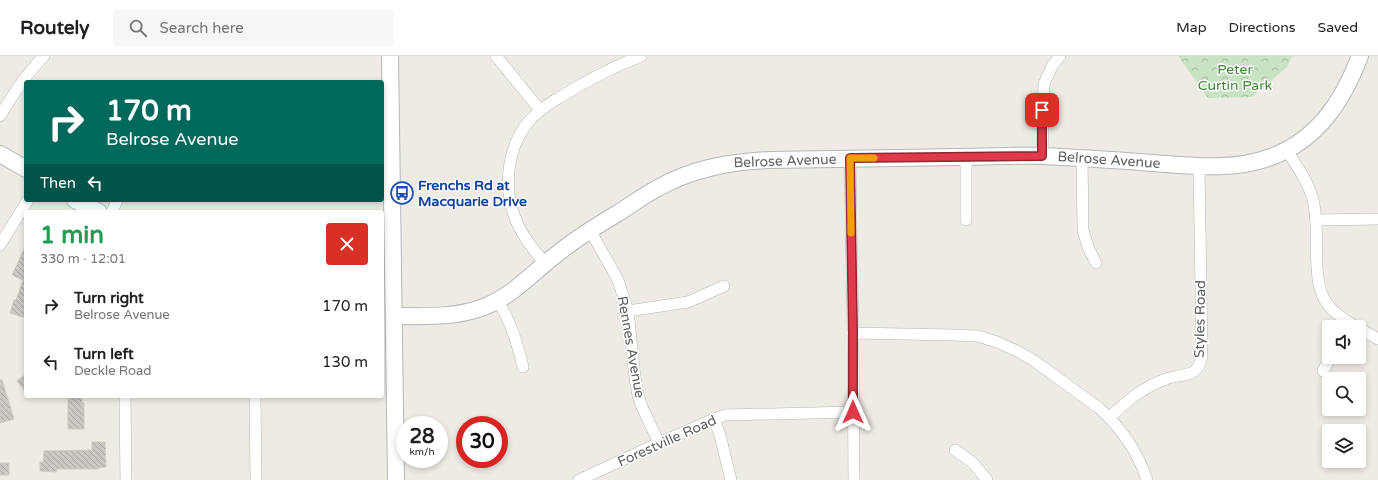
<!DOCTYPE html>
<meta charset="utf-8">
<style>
:root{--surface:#fff;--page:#f6f6f6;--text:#202124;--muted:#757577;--line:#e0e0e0}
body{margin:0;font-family:"Varela Round",sans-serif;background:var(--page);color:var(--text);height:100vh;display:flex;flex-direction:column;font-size:15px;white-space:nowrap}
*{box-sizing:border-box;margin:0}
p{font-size:13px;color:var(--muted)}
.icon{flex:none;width:22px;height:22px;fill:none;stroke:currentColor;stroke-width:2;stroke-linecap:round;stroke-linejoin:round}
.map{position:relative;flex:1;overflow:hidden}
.sheet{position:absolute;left:24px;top:154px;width:360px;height:188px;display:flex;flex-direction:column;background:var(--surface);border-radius:4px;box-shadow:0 2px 6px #0003}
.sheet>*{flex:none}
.hud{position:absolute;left:24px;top:24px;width:360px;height:122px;border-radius:4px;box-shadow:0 2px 6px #0003;background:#00695c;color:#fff;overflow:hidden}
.fabs{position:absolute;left:1322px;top:264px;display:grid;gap:8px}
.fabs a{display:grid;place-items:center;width:44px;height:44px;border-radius:4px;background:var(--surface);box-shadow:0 2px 6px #0003;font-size:20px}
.speed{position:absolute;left:396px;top:360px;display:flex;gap:8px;font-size:20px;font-weight:700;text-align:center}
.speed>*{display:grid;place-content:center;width:52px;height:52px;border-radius:50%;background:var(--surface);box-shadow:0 2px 6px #0003;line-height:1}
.speed small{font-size:10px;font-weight:400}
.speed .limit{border:6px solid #d22;background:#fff;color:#111}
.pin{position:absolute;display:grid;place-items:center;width:34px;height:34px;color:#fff;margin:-17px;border-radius:8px;box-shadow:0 2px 6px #0006}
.me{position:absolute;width:44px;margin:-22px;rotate:0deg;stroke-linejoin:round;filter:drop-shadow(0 0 3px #0008)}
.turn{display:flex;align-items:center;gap:14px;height:84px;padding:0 16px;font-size:18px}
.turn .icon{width:52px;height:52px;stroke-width:2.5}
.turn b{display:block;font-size:28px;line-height:34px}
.then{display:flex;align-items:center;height:38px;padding:0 16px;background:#0003;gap:8px;font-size:15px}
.round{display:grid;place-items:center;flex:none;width:42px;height:42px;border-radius:4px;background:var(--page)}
.head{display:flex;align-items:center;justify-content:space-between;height:68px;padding:0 16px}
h1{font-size:24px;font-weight:700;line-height:30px;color:#1e9e55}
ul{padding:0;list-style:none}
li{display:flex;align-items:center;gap:12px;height:56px;padding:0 16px}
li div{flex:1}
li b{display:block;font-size:15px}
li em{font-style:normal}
header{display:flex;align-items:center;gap:24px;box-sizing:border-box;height:56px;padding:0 20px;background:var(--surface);border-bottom:1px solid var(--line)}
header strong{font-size:19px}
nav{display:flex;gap:22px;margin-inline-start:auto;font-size:14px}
.search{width:280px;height:36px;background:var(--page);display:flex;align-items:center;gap:10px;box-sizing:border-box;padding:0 14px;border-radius:4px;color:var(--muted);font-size:15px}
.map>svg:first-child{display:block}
</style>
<header>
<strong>Routely</strong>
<div class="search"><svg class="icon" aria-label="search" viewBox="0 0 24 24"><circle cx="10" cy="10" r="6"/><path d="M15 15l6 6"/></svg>Search here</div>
<nav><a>Map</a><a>Directions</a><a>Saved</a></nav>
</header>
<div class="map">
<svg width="1378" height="424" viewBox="0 0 1378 424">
<defs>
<pattern id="forest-crowns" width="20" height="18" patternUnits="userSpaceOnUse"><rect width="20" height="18" fill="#c8e3c2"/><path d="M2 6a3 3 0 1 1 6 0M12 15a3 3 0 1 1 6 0" fill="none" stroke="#a6bba1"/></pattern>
<pattern id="building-back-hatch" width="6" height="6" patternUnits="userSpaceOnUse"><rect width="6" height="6" fill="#cbc7c3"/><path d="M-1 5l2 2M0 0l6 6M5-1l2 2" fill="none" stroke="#a8a5a2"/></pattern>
</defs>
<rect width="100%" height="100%" fill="#eeeae4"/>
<!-- forest -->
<polygon fill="url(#forest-crowns)" points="1178,0 1292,0 1287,11 1252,41 1208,42"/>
<!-- building -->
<g fill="url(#building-back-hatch)" stroke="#d2cbc3">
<polygon points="26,189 26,262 10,257 14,244 16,244 23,224 12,219"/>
<polygon points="26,318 26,337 17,325"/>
<polygon points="0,324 2,324 14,363 0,367"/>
<polygon points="68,340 82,340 82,347 84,347 84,373 68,373"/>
<polygon points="92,386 105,386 106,411 98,412 98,413 57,413 56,416 40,415 40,406 43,406 44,395 92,394"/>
<rect x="0" y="407" width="9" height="12"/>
</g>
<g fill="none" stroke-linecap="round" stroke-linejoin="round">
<!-- street casing -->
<g stroke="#b4b7ba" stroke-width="12">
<g id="street">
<polyline points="496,0 540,54"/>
<path d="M0,60C13,38 26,18 44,0"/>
<path d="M1286,94C1297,110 1308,125 1313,144C1321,174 1310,222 1326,246C1333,257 1346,265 1357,271"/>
<polyline points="1042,100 1044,28 1052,10 1060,0"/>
<polyline points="1082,102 1083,174 1088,191 1096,207"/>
<polyline points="850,103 853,277 854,424"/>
<polyline points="112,156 117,144"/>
<polyline points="966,164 966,101"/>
<polyline points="1317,164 1378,163"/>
<polyline points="590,174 618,224 628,255 635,322 638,339 642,351 659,387"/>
<polyline points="0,189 28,144"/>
<path d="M545,207C532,193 520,177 514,159C503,128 508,88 531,63C539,54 549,48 560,41C586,25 612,11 641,0"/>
<path d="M498,245C510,265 518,288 523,311"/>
<polyline points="628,255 688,246 724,230"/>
<polyline points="1359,272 1378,283"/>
<path d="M853,277L954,279L978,280L997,286L1017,295L1033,304L1099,352C1120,371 1138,396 1147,424"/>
<polyline points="1323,315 1331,301"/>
<polyline points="125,340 126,424"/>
<polyline points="255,340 256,424"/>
<path d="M1110,361C1127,345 1143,331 1166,323C1174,320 1185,320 1193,316C1199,312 1201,306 1202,300L1199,110"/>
<polyline points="714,363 720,379 731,424"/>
<polyline points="955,394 973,407 987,424"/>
<polyline points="579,424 659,387 714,363 725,359 853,356"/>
</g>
</g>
<!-- secondary casing -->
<g stroke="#b3b8bb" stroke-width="18">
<g id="secondary">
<polyline points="390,0 396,424"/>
<polyline points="0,98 26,113"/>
<polyline points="75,144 99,156"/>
<path d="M394,260C423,260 453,262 481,252C512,241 532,217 557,198C576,182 597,170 618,157C631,149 643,140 656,133C693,112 729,106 770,104C833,103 897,102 960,101C988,101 1016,99 1044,100C1081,102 1117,104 1153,107C1194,110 1233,115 1271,101C1319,83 1343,44 1360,0"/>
</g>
</g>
<!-- street -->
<use href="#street" stroke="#fff" stroke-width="11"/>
<!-- secondary -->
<use href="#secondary" stroke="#fff" stroke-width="16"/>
</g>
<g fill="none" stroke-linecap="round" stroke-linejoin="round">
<!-- route casing -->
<g stroke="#90262f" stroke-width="10">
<polyline id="route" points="853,356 853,277 850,102 1042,100 1042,54"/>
</g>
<!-- route -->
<use href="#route" stroke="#de3a49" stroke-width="7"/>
<!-- slow -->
<polyline stroke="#f59e0b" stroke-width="7" points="851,177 850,102 874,102"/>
</g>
<!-- icons -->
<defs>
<g id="bus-ring" transform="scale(1.15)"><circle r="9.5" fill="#fff" stroke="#1a4fb4" stroke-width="1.5"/><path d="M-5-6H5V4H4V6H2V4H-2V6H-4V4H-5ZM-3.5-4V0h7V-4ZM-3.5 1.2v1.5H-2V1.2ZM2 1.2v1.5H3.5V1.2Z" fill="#1a4fb4"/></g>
</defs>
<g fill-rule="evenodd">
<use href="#bus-ring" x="402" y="137"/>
</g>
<g text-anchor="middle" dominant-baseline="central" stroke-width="3" stroke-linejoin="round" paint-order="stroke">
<!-- park labels -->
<g font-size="14" fill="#44833b" stroke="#fff">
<text x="1235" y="13">Peter<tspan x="1235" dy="16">Curtin Park</tspan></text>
</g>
<!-- street labels -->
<g font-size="14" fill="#5c6164" stroke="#fff">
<text transform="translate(1109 104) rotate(4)">Belrose Avenue</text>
<text transform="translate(785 105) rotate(-2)">Belrose Avenue</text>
<text transform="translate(1200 263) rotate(-89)">Styles Road</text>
<text transform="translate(631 291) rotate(80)">Rennes Avenue</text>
<text transform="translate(667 385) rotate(-24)">Forestville Road</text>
</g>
<!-- transit labels -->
<g font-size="14" font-weight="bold" fill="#164399" stroke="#fff" text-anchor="start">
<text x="418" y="129">Frenchs Rd at<tspan x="418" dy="16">Macquarie Drive</tspan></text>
</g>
</g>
</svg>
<div class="fabs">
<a><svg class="icon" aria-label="sound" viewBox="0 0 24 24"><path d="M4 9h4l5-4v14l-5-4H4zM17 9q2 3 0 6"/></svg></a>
<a><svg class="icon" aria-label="search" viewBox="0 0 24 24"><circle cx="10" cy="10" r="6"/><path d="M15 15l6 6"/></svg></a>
<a><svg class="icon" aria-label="layers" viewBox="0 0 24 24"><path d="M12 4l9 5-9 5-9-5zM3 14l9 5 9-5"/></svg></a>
</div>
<div class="speed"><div>28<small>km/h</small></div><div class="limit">30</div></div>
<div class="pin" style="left:1042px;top:54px;background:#d93025"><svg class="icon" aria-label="arrive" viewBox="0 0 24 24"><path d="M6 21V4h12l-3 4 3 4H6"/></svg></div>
<svg class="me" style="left:853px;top:356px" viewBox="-20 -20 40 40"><path d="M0-17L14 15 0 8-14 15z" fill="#de3a49" stroke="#fff" stroke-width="4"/></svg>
<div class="hud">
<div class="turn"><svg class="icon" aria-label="right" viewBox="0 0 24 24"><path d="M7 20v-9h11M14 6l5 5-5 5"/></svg><div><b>170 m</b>Belrose Avenue</div></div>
<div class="then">Then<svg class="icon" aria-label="left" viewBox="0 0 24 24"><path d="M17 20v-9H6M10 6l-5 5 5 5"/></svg></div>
</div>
<section class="sheet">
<div class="head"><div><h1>1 min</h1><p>330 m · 12:01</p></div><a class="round" style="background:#d93025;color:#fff"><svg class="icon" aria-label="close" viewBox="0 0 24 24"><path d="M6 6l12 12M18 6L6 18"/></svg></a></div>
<ul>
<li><svg class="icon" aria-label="right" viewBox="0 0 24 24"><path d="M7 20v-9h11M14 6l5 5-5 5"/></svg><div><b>Turn right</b><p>Belrose Avenue</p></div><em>170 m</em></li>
<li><svg class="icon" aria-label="left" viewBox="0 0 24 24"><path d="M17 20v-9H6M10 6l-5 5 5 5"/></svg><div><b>Turn left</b><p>Deckle Road</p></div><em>130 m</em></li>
</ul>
</section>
</div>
